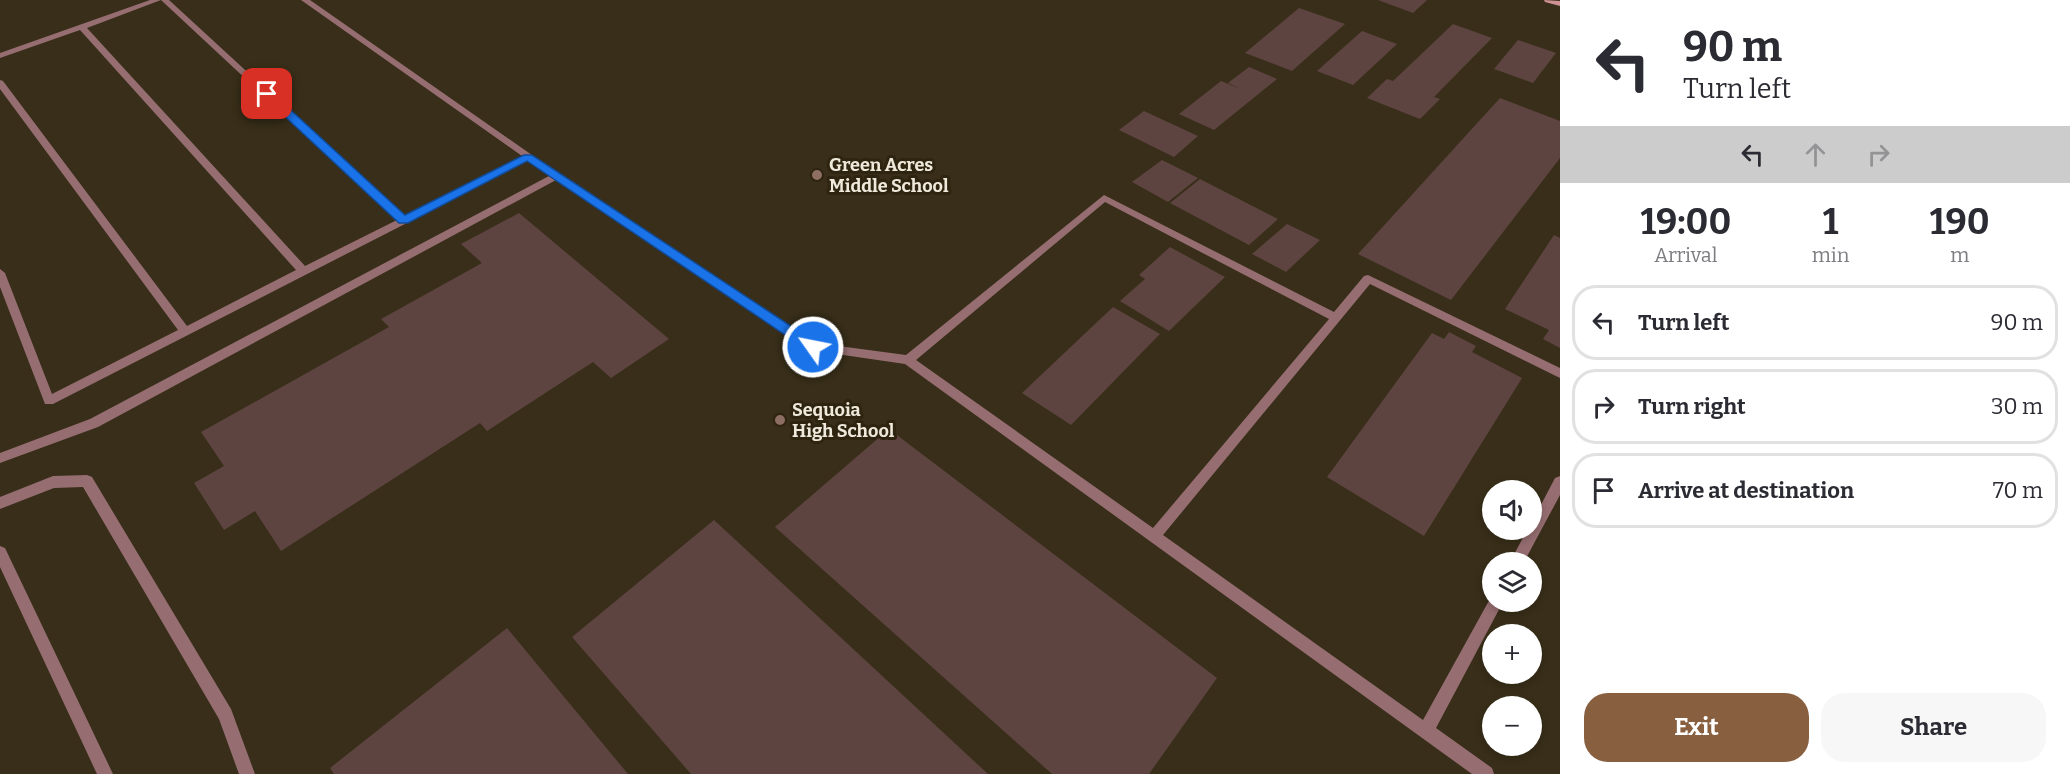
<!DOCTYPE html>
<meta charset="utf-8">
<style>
:root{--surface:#fff;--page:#f7f7f7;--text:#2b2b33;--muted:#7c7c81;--line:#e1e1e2;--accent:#885f3f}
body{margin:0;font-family:Bitter,serif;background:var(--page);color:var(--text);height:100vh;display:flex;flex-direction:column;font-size:22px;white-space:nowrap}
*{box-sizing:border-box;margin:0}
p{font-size:20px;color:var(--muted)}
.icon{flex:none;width:33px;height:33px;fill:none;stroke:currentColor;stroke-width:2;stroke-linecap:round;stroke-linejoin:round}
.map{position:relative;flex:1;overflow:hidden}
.details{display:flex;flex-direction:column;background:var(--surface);width:510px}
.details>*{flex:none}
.banner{background:#fff;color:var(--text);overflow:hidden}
.fabs{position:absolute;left:1482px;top:480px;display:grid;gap:12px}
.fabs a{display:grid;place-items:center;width:60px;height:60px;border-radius:50%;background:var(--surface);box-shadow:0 3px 9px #0003;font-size:30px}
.pin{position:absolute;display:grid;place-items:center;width:51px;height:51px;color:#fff;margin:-26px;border-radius:12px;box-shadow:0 3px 9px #0006}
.me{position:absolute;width:66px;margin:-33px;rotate:303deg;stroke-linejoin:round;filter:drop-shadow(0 0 4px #0008)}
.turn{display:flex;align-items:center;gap:21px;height:126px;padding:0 24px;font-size:27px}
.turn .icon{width:78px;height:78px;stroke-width:2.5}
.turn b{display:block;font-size:42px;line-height:51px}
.lanes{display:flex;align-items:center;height:57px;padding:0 24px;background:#0003;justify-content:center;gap:30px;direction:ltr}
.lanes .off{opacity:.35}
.eta{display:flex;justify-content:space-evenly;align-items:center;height:102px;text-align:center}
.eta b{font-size:36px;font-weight:700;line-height:42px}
.cta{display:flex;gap:12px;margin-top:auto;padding:12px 24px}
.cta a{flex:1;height:69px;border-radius:24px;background:var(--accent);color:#fff;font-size:24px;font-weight:700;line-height:69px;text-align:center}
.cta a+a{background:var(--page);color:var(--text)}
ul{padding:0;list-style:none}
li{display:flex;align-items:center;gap:18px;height:75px;margin:0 12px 9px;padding:0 12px;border:3px solid var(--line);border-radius:24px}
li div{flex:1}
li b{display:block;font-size:22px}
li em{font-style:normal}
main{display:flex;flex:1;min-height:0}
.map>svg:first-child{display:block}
</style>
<main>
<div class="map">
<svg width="1560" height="774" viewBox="0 0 1560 774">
<rect width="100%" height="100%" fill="#382e19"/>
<!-- building -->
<g fill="#5e4440">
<polygon points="1378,0 1427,0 1413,13"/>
<polygon points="1299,8 1345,24 1292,71 1245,53"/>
<polygon points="1453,24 1492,38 1434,97 1440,99 1420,119 1367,98 1387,79 1393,81"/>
<polygon points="1362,31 1397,44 1353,85 1317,71"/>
<polygon points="1518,40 1556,53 1533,83 1494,69"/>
<polygon points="1249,67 1277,79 1214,130 1179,114 1221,81 1241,89 1228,83"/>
<polygon points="1500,98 1560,121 1560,158 1451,300 1358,254"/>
<polygon points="1144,111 1198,136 1174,157 1119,130"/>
<polygon points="1162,160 1198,178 1168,202 1132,182"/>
<polygon points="1200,179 1278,219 1249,245 1170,203"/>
<polygon points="519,213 669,339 611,378 593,362 487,431 480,423 281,551 255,511 224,530 194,483 224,466 201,432 389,327 381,319 482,263 461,244"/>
<polygon points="1287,224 1320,240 1286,272 1252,254"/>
<polygon points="1554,235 1560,238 1560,348 1543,339 1549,330 1505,309"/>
<polygon points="1170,247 1225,277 1169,331 1120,301 1145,279 1139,275"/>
<polygon points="1113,307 1160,334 1071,425 1022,393"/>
<polygon points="1449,332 1476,346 1472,352 1522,378 1424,536 1327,477 1432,333 1444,339"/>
<polygon points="889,429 1217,678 1149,774 1052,774 775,527"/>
<polygon points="714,520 988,774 691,774 572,637"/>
<polygon points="507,628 628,774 334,774 330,768"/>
</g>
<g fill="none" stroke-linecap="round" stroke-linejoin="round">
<!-- lane -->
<g fill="#966e71" fill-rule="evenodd">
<path d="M150,0H161L87,28L305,266L397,220L161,0H169L404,216L522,156L301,0H310L559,174L816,343L906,355L1104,195L1334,312L1364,276L1368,275L1560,368V378L1370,284L1163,535L1423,720L1491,597H1492V602H1503L1436,728L1492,768L1494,774H1472L905,364L809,350L556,180L98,427L0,463V453L90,419L549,176L528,161L53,404H45L0,287V269L5,273L52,394L178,330L0,89V80L3,81L187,326L296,270L80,30L0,58V53ZM1105,202L1329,319L1153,528L916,360Z"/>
<polygon points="87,475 92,477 231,709 255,774 239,774 219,719 83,487 54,488 0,509 0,497 53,476"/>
<polygon points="1560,476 1560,495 1524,562 1510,562 1527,530 1532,530 1532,522 1555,478"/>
<polygon points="0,546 5,548 113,774 97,774 0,567"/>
</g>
<!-- secondary -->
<polygon fill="#d09195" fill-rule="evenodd" points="1544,0 1560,1 1560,6 1545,2"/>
</g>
<!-- route -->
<polygon fill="#1a73e8" stroke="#114b97" stroke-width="1.5" points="264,92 271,92 405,215 524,155 532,155 818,344 820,347 813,352 809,351 527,161 408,223 399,223 264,97"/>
<!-- markers -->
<g fill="#8d6e63" stroke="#2e2410" stroke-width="2">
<circle cx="817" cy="175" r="6"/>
<circle cx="780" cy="420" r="6"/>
</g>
<g text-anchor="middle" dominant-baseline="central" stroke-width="6" stroke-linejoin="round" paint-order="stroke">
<!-- poi labels -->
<g font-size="18" font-weight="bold" fill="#efe9dc" stroke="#2e2410" text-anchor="start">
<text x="829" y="165">Green Acres<tspan x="829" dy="21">Middle School</tspan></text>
<text x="792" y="410">Sequoia<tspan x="792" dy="21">High School</tspan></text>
</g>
</g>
</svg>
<div class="fabs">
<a><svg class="icon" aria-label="sound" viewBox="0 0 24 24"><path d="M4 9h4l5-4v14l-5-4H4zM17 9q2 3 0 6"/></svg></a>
<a><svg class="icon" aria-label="layers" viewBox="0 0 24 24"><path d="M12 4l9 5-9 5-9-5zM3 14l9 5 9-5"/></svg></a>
<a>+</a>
<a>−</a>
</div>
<div class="pin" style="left:267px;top:94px;background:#d93025"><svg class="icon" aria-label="arrive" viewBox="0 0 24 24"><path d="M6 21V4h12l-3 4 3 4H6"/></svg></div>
<svg class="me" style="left:813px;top:347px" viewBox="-20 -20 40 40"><circle r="17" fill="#1a73e8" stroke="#fff" stroke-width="3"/><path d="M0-11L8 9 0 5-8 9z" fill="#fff"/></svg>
</div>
<section class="details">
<div class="banner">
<div class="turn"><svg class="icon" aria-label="left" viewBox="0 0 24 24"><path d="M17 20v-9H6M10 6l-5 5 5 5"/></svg><div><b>90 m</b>Turn left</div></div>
<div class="lanes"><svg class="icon" aria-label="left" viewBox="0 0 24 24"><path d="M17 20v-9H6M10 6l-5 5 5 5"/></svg><svg class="icon off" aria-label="ahead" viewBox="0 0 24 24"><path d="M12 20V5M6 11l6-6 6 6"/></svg><svg class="icon off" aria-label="right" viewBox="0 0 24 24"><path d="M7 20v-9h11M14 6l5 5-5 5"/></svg></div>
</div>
<div class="eta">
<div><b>19:00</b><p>Arrival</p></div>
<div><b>1</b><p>min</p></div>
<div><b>190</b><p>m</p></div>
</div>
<ul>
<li><svg class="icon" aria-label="left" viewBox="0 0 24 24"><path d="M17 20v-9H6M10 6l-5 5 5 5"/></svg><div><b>Turn left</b></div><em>90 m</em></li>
<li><svg class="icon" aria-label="right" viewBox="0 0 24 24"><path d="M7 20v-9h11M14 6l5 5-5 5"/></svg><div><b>Turn right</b></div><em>30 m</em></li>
<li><svg class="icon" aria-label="arrive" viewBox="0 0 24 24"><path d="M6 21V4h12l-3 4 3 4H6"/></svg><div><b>Arrive at destination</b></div><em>70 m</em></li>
</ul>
<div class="cta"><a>Exit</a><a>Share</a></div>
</section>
</main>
